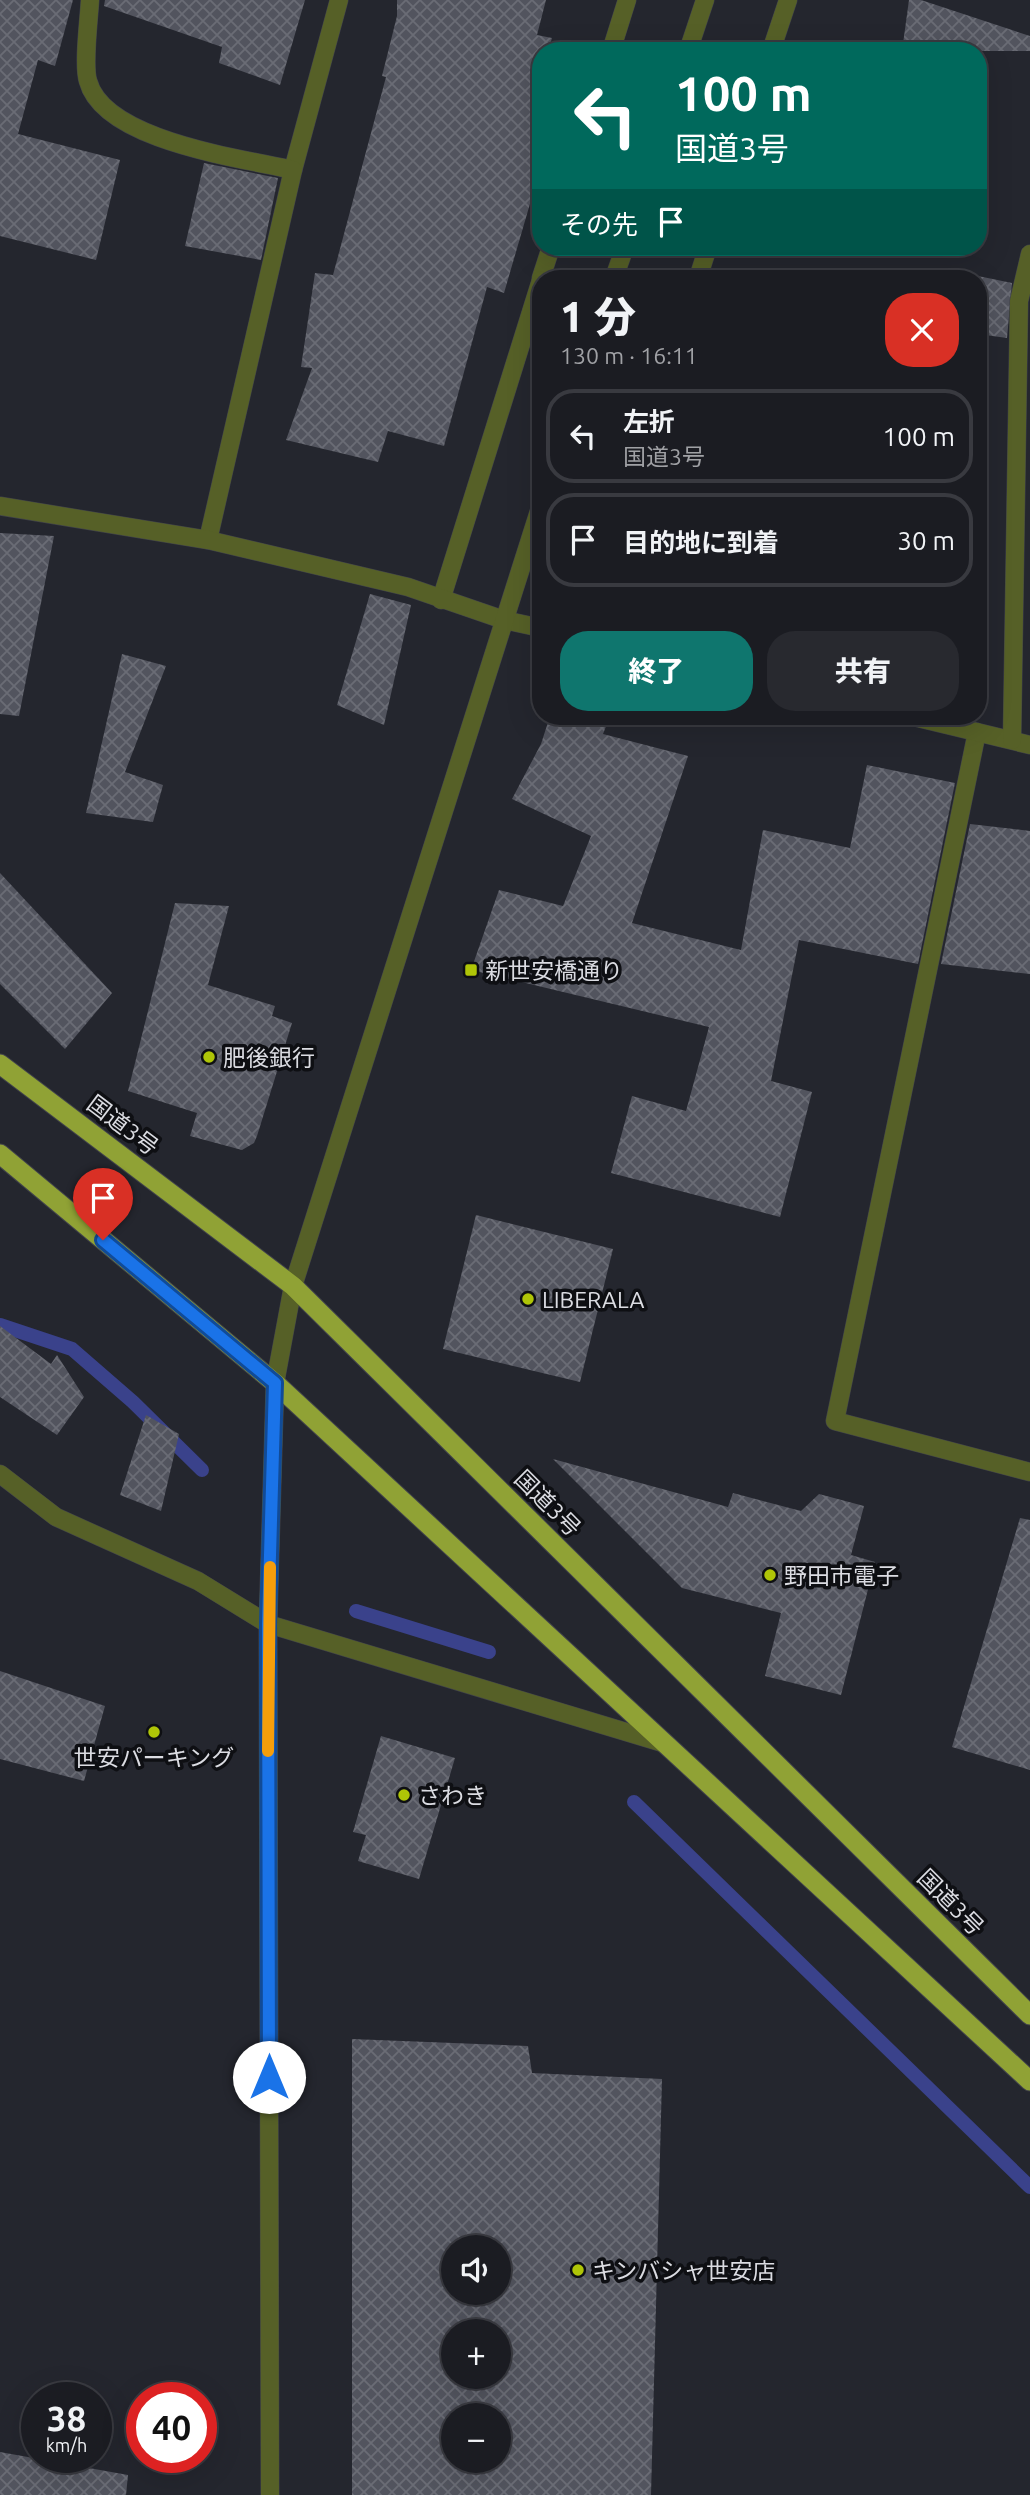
<!DOCTYPE html>
<html lang="ja">
<meta charset="utf-8">
<style>
:root{--surface:#1b1c22;--page:#28292f;--text:#f1f3f6;--muted:#a0a1a5;--line:#393a40;--accent:#0f766e}
body{margin:0;font-family:Ubuntu,"Noto Sans JP",sans-serif;background:var(--page);color:var(--text);height:100vh;display:flex;flex-direction:column;font-size:26px;white-space:nowrap}
*{box-sizing:border-box;margin:0}
p{font-size:23px;color:var(--muted)}
.icon{flex:none;width:38px;height:38px;fill:none;stroke:currentColor;stroke-width:2;stroke-linecap:round;stroke-linejoin:round}
.map{position:relative;flex:1;overflow:hidden}
.details{position:absolute;left:532px;top:270px;width:455px;height:455px;display:flex;flex-direction:column;background:var(--surface);border-radius:28px;box-shadow:0 7px 28px #0002,0 0 0 2px var(--line)}
.details>*{flex:none}
.guide{position:absolute;left:532px;top:42px;width:455px;height:214px;border-radius:28px;box-shadow:0 7px 28px #0002,0 0 0 2px var(--line);background:#00695c;color:#fff;overflow:hidden}
.controls{position:absolute;left:441px;top:2235px;display:grid;gap:14px}
.controls a{display:grid;place-items:center;width:70px;height:70px;border-radius:50%;background:var(--surface);box-shadow:0 7px 28px #0002,0 0 0 2px var(--line);font-size:35px}
.speed{position:absolute;left:21px;top:2382px;display:flex;gap:14px;font-size:35px;font-weight:700;text-align:center}
.speed>*{display:grid;place-content:center;width:91px;height:91px;border-radius:50%;background:var(--surface);box-shadow:0 7px 28px #0002,0 0 0 2px var(--line);line-height:1}
.speed small{font-size:18px;font-weight:400}
.speed .limit{border:10px solid #d22;background:#fff;color:#111}
.pin{position:absolute;display:grid;place-items:center;width:60px;height:60px;color:#fff;margin:-72px -30px;border-radius:50% 50% 50% 0;rotate:-45deg;box-shadow:0 0 7px #0007}
.pin .icon{rotate:45deg}
.me{position:absolute;width:77px;margin:-38px;rotate:0deg;stroke-linejoin:round;filter:drop-shadow(0 0 5px #0008)}
.turn{display:flex;align-items:center;gap:24px;height:147px;padding:0 28px;font-size:32px}
.turn .icon{width:91px;height:91px;stroke-width:2.5}
.turn b{display:block;font-size:49px;line-height:60px}
.then{display:flex;align-items:center;height:66px;padding:0 28px;background:#0003;gap:14px;font-size:26px}
.round{display:grid;place-items:center;flex:none;width:74px;height:74px;border-radius:28px;background:var(--page)}
.summary{display:flex;align-items:center;justify-content:space-between;height:119px;padding:0 28px}
h1{font-size:42px;font-weight:800;line-height:52px}
.button{display:flex;gap:14px;margin-top:auto;padding:14px 28px}
.button a{flex:1;height:80px;border-radius:28px;background:var(--accent);color:#fff;font-size:28px;font-weight:800;line-height:80px;text-align:center}
.button a+a{background:var(--page);color:var(--text)}
ul{padding:0;list-style:none}
li{display:flex;align-items:center;gap:21px;height:94px;margin:0 14px 10px;padding:0 14px;border:4px solid var(--line);border-radius:28px}
li div{flex:1}
li b{display:block;font-size:26px}
li em{font-style:normal}
.map>svg:first-child{display:block}
</style>
<div class="map">
<svg width="1030" height="2495" viewBox="0 0 1030 2495">
<defs>
<pattern id="building-cross-hatch" width="8" height="8" patternUnits="userSpaceOnUse" patternTransform="scale(1.75)"><rect width="8" height="8" fill="#52545e"/><path d="M0 0l8 8M0 8l8-8" fill="none" stroke="#6a6c75"/></pattern>
</defs>
<rect width="100%" height="100%" fill="#24262e"/>
<g fill="none" stroke-linecap="round" stroke-linejoin="round">
<!-- stream -->
<g stroke="#3a428b" stroke-width="14">
<polyline points="0,1325 72,1349 133,1402 202,1470"/>
<polyline points="356,1611 489,1652"/>
<polyline points="634,1802 1030,2187"/>
</g>
</g>
<!-- building -->
<g fill="url(#building-cross-hatch)" fill-rule="evenodd">
<polygon points="0,0 73,0 55,66 38,60 18,134 120,160 96,260 0,236"/>
<polygon points="105,0 305,0 280,85 219,63 222,47 104,6"/>
<polygon points="397,0 546,0 537,35 552,38 548,51 541,51 541,76 531,109 541,113 541,166 504,293 487,287 444,446 388,431 378,462 286,440 312,368 301,367 315,273 333,275 386,77 382,76 397,16"/>
<polygon points="909,0 921,0 1030,36 1030,51 902,51"/>
<polygon points="204,163 278,178 261,260 185,246"/>
<polygon points="978,276 1012,283 1007,338 978,334"/>
<polygon points="0,533 54,536 19,716 0,714"/>
<polygon points="370,594 411,605 384,725 337,705"/>
<polygon points="122,654 166,666 125,772 163,785 153,822 86,813"/>
<polygon points="550,716 610,716 603,734 688,756 632,923 741,950 763,830 850,848 867,765 955,783 918,964 799,940 771,1081 812,1092 780,1217 611,1173 632,1096 686,1111 709,1027 471,970 499,890 563,906 591,836 512,799 541,744"/>
<polygon points="970,824 1030,831 1030,974 941,964"/>
<polygon points="0,873 112,993 65,1049 0,984"/>
<polygon points="175,903 229,906 208,985 275,1006 272,1016 292,1023 257,1136 254,1143 242,1150 190,1136 197,1113 128,1091"/>
<polygon points="476,1215 613,1249 580,1382 443,1349"/>
<polygon points="0,1326 51,1364 57,1355 84,1397 57,1435 0,1397"/>
<polygon points="146,1415 179,1434 161,1511 120,1495"/>
<polygon points="553,1459 728,1507 733,1493 801,1511 819,1494 864,1506 851,1555 875,1562 841,1695 765,1676 781,1613 682,1588"/>
<polygon points="1020,1518 1030,1520 1030,1770 952,1747"/>
<polygon points="0,1671 105,1706 84,1781 0,1759"/>
<polygon points="381,1736 455,1758 419,1879 358,1861 366,1835 353,1832"/>
<path d="M352,2039L528,2046L532,2073L662,2079L651,2495H352ZM453,2247H499V2292H453ZM453,2331H499V2376H453ZM453,2415H499V2460H453Z"/>
<polygon points="0,2452 128,2475 126,2495 0,2495"/>
</g>
<g fill="none" stroke-linecap="round" stroke-linejoin="round">
<!-- service casing -->
<g stroke="#41434b" stroke-width="19">
<g id="service">
<polyline points="293,170 339,0"/>
<polyline points="977,732 835,1421 1030,1472"/>
</g>
</g>
<!-- minor casing -->
<g stroke="#41434b" stroke-width="19">
<g id="minor">
<path d="M90,0C89,19 83,65 88,81C104,141 241,158 293,170L208,540"/>
<polyline points="611,51 627,0"/>
<polyline points="771,51 788,0"/>
<polyline points="541,278 551,247"/>
<polyline points="698,278 708,247"/>
<polyline points="441,600 541,280"/>
<polyline points="910,716 1030,745"/>
<polyline points="1012,740 1019,301 1030,254"/>
<polyline points="0,1474 56,1517 198,1581 268,1624 666,1744"/>
</g>
</g>
<!-- tertiary casing -->
<g stroke="#41434b" stroke-width="19">
<g id="tertiary">
<polyline points="688,51 705,0"/>
<polyline points="614,278 625,247"/>
<polyline points="0,506 208,540 408,587 504,620 541,628"/>
<polyline points="270,2495 268,1624 275,1383 293,1286 541,505"/>
</g>
</g>
<!-- trunk casing -->
<g stroke="#41434b" stroke-width="21">
<g id="trunk">
<polyline points="0,1064 293,1286 1030,2015"/>
<polyline points="0,1154 275,1383 1030,2081"/>
</g>
</g>
<!-- service -->
<use href="#service" stroke="#566027" stroke-width="18"/>
<!-- minor -->
<use href="#minor" stroke="#566027" stroke-width="18"/>
<!-- tertiary -->
<use href="#tertiary" stroke="#566027" stroke-width="18"/>
<!-- trunk -->
<use href="#trunk" stroke="#90a235" stroke-width="19"/>
</g>
<g fill="none" stroke-linecap="round" stroke-linejoin="round">
<!-- route casing -->
<g stroke="#114b97" stroke-width="18">
<polyline id="route" points="103,1240 275,1383 268,1624 269,2077"/>
</g>
<!-- route -->
<use href="#route" stroke="#1a73e8" stroke-width="12"/>
<!-- slow -->
<polyline stroke="#f59e0b" stroke-width="12" points="268,1751 270,1567"/>
</g>
<!-- markers -->
<g fill="#afc507" stroke="#0e0f13" stroke-width="2.5">
<rect x="464" y="963" width="14" height="14" rx="3.5"/>
<circle cx="209" cy="1057" r="7"/>
<circle cx="528" cy="1299" r="7"/>
<circle cx="770" cy="1575" r="7"/>
<circle cx="154" cy="1732" r="7"/>
<circle cx="404" cy="1795" r="7"/>
<circle cx="578" cy="2270" r="7"/>
</g>
<g text-anchor="middle" dominant-baseline="central" stroke-width="7" stroke-linejoin="round" paint-order="stroke">
<!-- poi labels -->
<g font-size="23" fill="#dbdce2" stroke="#0e0f13" text-anchor="start">
<text x="485" y="970">新世安橋通り</text>
<text x="223" y="1057">肥後銀行</text>
<text x="542" y="1299">LIBERALA</text>
<text x="784" y="1575">野田市電子</text>
<text x="154" y="1757" text-anchor="middle">世安パーキング</text>
<text x="418" y="1795">さわき</text>
<text x="592" y="2270">キンバシャ世安店</text>
</g>
<!-- street labels -->
<g font-size="23" fill="#dbdce2" stroke="#0e0f13">
<text transform="translate(123 1125) rotate(37)">国道3号</text>
<text transform="translate(548 1503) rotate(45)">国道3号</text>
<text transform="translate(951 1902) rotate(45)">国道3号</text>
</g>
</g>
</svg>
<div class="controls">
<a><svg class="icon" aria-label="sound" viewBox="0 0 24 24"><path d="M4 9h4l5-4v14l-5-4H4zM17 9q2 3 0 6"/></svg></a>
<a>+</a>
<a>−</a>
</div>
<div class="speed"><div>38<small>km/h</small></div><div class="limit">40</div></div>
<div class="pin" style="left:103px;top:1240px;background:#d93025"><svg class="icon" aria-label="arrive" viewBox="0 0 24 24"><path d="M6 21V4h12l-3 4 3 4H6"/></svg></div>
<svg class="me" style="left:269px;top:2077px" viewBox="-20 -20 40 40"><circle r="19" fill="#fff"/><path d="M0-13L10 11 0 6-10 11z" fill="#1a73e8"/></svg>
<div class="guide">
<div class="turn"><svg class="icon" aria-label="left" viewBox="0 0 24 24"><path d="M17 20v-9H6M10 6l-5 5 5 5"/></svg><div><b>100 m</b>国道3号</div></div>
<div class="then">その先<svg class="icon" aria-label="arrive" viewBox="0 0 24 24"><path d="M6 21V4h12l-3 4 3 4H6"/></svg></div>
</div>
<section class="details">
<div class="summary"><div><h1>1 分</h1><p>130 m · 16:11</p></div><a class="round" style="background:#d93025;color:#fff"><svg class="icon" aria-label="close" viewBox="0 0 24 24"><path d="M6 6l12 12M18 6L6 18"/></svg></a></div>
<ul>
<li><svg class="icon" aria-label="left" viewBox="0 0 24 24"><path d="M17 20v-9H6M10 6l-5 5 5 5"/></svg><div><b>左折</b><p>国道3号</p></div><em>100 m</em></li>
<li><svg class="icon" aria-label="arrive" viewBox="0 0 24 24"><path d="M6 21V4h12l-3 4 3 4H6"/></svg><div><b>目的地に到着</b></div><em>30 m</em></li>
</ul>
<div class="button"><a>終了</a><a>共有</a></div>
</section>
</div>
